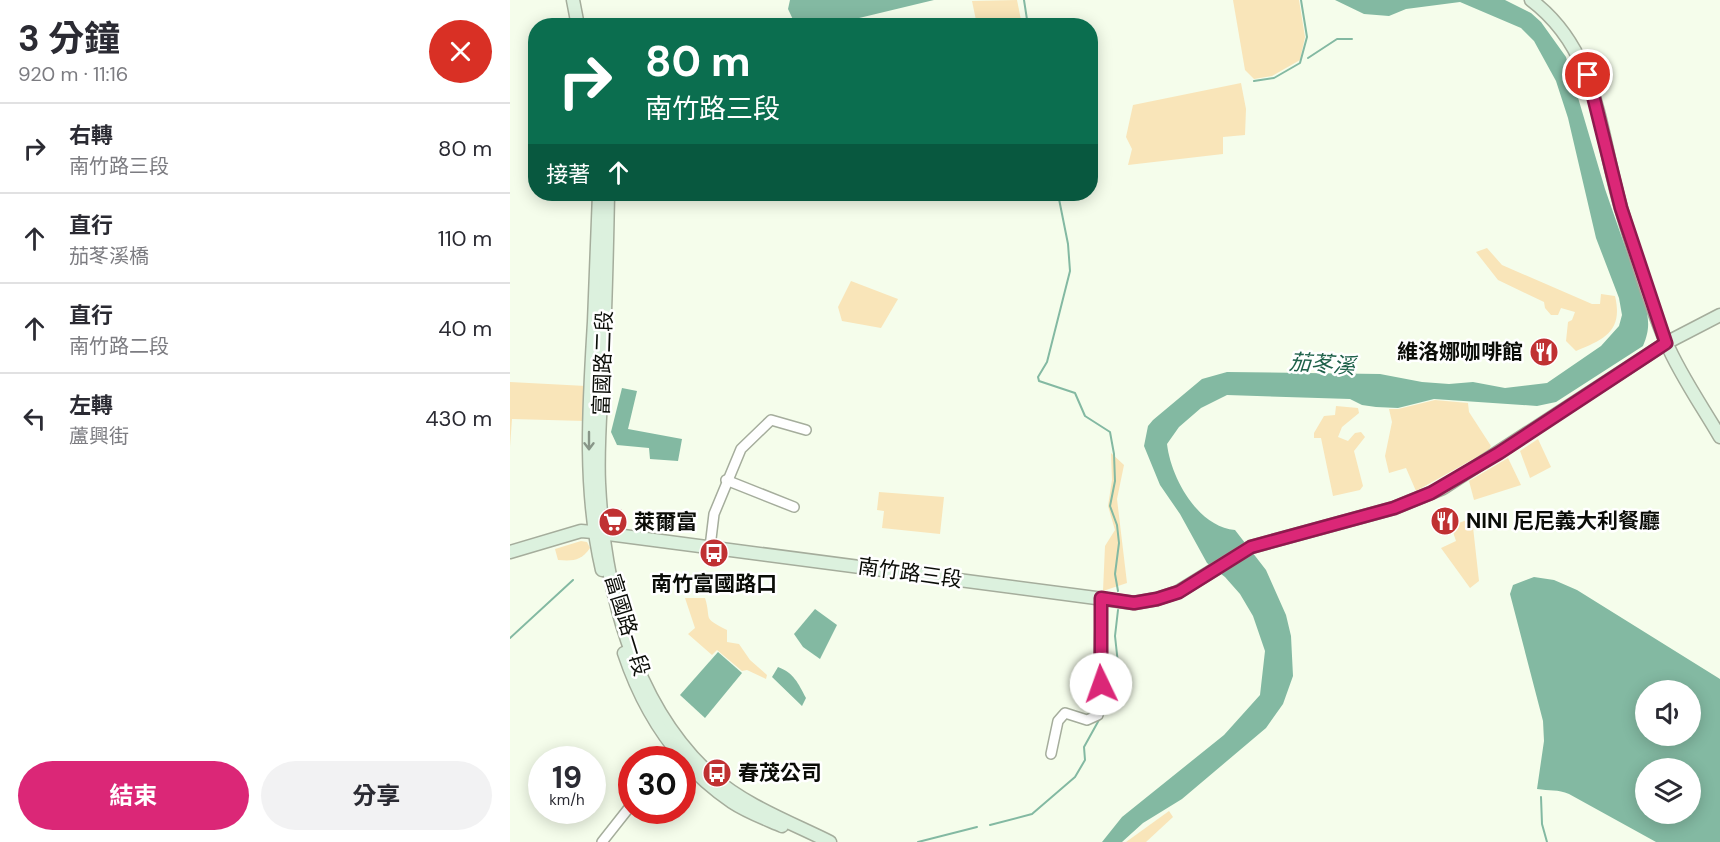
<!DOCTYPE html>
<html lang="zh-TW">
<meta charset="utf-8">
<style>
:root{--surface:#fff;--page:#f2f2f3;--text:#2b2b33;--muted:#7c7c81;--line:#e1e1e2;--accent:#db2777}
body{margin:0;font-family:"DM Sans","Noto Sans TC",sans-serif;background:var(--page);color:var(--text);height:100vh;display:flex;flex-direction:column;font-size:22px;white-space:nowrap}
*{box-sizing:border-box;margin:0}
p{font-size:20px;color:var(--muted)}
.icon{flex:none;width:33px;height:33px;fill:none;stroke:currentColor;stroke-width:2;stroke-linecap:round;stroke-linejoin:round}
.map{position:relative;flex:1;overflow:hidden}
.sheet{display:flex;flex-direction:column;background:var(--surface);width:510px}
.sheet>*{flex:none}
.top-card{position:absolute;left:18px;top:18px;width:570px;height:183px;border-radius:24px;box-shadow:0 3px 15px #0003;background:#0b6e4f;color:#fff;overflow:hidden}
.tools{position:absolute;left:1125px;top:680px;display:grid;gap:12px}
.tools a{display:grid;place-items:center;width:66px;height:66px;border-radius:50%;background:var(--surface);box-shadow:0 3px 15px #0003;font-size:30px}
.speed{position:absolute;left:18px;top:746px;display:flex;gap:12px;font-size:30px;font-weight:700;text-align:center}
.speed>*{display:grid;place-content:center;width:78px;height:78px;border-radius:50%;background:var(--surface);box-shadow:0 3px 15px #0003;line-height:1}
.speed small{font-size:15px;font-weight:400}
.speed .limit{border:9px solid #d22;background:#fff;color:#111}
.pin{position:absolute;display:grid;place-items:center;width:51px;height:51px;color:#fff;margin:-26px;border:3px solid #fff;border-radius:50%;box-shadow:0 2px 6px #0007}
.me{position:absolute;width:66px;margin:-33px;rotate:357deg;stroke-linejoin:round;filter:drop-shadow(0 0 4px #0008)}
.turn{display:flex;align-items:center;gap:21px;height:126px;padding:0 18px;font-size:27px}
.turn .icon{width:78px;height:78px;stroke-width:2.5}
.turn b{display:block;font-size:42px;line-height:51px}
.then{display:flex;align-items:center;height:57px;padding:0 18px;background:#0003;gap:12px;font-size:22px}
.round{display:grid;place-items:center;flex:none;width:63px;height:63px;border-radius:32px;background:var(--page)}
.headline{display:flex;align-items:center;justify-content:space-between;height:102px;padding:0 18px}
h1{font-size:36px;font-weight:700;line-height:45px}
.button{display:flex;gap:12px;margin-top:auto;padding:12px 18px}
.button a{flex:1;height:69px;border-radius:36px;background:var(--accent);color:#fff;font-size:24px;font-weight:700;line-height:69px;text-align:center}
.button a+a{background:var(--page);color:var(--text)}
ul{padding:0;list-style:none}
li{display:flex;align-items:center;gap:18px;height:90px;padding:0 18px;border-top:2px solid var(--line)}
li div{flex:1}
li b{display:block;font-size:22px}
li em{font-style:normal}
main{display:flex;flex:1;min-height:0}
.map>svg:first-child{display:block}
</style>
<main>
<section class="sheet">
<div class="headline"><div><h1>3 分鐘</h1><p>920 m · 11:16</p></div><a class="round" style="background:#d93025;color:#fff"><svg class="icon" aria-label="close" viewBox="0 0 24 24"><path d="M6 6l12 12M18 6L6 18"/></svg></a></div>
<ul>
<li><svg class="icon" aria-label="right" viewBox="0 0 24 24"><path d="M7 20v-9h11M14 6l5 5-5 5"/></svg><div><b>右轉</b><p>南竹路三段</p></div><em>80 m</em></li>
<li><svg class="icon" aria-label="ahead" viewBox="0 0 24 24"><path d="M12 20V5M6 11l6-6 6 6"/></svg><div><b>直行</b><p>茄苳溪橋</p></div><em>110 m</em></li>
<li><svg class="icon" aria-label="ahead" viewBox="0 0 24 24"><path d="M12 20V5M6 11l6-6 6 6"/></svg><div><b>直行</b><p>南竹路二段</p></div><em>40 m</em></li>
<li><svg class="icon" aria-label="left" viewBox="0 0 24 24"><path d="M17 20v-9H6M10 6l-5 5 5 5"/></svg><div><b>左轉</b><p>蘆興街</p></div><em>430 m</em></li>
</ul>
<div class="button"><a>結束</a><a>分享</a></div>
</section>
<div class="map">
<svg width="1210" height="842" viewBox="0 0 1210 842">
<rect width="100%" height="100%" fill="#f5fdeb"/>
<!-- green -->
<g fill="#f9e5b9">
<polygon points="507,0 512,25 467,25 462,1"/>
<polygon points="723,0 789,0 795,37 790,60 762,76 744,79 735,70"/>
<polygon points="731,83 736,109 735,135 713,137 713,154 618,165 622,149 616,137 623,105"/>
<path d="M977,248L992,265L1082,304H1090L1091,294L1105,296C1113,330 1096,339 1066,351L1056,341L1058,322L1062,320L1065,312L1051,308L1048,315H1041L1035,308L1034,302L988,280L966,252Z"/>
<polygon points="341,281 388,299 371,328 332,321 328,307"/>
<polygon points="0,382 76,386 75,421 2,419 0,447"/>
<polygon points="925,400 958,403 959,412 981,446 978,451 906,491 896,468 879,473 875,456 882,422 879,409 888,409"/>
<polygon points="826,406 848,408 849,413 832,427 828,437 838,441 845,433 851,432 855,437 844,451 853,486 850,490 823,496 811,438 804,438 804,433 814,416 825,415"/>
<polygon points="1028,439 1041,467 1020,478 1010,451"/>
<polygon points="601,453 614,465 607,499 617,583 593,591 595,546 605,530 598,506 602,480"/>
<polygon points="998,458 1011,485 964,500 959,481"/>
<polygon points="369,492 434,497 430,534 372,528 374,511 367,510"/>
<polygon points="962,518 969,581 960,588 931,548 946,541 941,526"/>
<path d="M71,541L77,542L80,548C71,561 63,561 48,560L45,549Z"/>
<path d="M175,598H195C202,620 191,617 217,630V642L229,644L240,660L257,675L256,679L237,670L232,671L207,650L202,655L178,634L185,628Z"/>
<polygon points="659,811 663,817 636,842 616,842"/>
</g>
<!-- water -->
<g fill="#83b9a2" fill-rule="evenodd">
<polygon points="280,0 424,0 320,25 286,26 278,9"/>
<path d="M825,0H995L1021,13L1031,22L1056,57L1095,189L1135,304C1139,320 1140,330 1133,346L1046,402L1027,406L924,399L888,408L866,407L852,405L840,399L717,395L691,408L669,427L657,444C661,478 688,527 725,530L756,570L776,615L781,636L783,676L773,704L756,728L672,799L633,823L612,842H592L612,817L714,735L750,695L755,651L743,616L730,594L715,577L697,563L670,514L650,485L634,446L638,426L643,420L692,379L717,372L870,374L912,382L939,384L963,382L995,388L1037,383L1091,346L1109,326L1112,315L1109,298L1086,238L1058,118L1046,81L1024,41L1011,28L950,2L896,9L879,16L854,14Z"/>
<polygon points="112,388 127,391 118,429 172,439 168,461 140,459 139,448 107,445 101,432"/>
<path d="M1024,577L1044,580L1067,590L1210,679V842H1146L1059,794C1048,789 1039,791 1027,789L1034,741L1033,721L1000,594L1003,585ZM1136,690H1180V735H1136ZM1136,768H1180V813H1136Z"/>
<polygon points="305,609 327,625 310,659 293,647 284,634"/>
<polygon points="208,652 232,673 195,718 170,695"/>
<path d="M268,667C284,673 288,683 296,698L292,706L262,677Z"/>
</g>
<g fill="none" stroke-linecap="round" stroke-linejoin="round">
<!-- stream -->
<g stroke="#83b9a2" stroke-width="2">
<polyline points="514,0 518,26"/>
<polyline points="798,58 827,39 842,39"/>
<polyline points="744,81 764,78 790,63 797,37 791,0"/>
<polyline points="548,194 558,244 560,271 537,362 528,377 529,381 565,393 575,416 600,432 604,454 605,481 600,506 607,525 609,543 605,574 608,591"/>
<polyline points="0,638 63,580"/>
<polyline points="1031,797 1032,824 1037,842"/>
<polyline points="480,825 522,814 565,777 575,760 574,747 610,682 605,636 608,610"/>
<polyline points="408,842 467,827"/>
</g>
<!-- street casing -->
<g stroke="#a5ad9c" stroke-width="12">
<g id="street">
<polyline points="216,480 284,507"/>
<polyline points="200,547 204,514 231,449 261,420 296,430"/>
<polyline points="541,754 548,721 555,713 577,720 588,715 592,697 589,660 591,599"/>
<polyline points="157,759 170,746"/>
<polyline points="92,842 122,804"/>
</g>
</g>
<!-- secondary casing -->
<g stroke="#a5ad9c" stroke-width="15">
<g id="secondary">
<polyline points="63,0 68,26"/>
<path d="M1021,0C1089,51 1089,133 1111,208C1123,249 1139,303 1156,342C1170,375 1192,406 1210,437"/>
<path d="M89,194C87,236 86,279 84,322C79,405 73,488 92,570"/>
<path d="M98,194C97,248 96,302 93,356C92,398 87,441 89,483C94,586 122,704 202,776C234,805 282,823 320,842"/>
<polyline points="0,552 71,531 83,532 624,603 647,599 668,592 741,547 884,508 933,488 1156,343 1210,315"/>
<path d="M114,653C134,713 169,766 222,802C237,812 256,819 272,826"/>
</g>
</g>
<!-- street -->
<use href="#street" stroke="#fff" stroke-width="9"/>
<!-- secondary -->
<use href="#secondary" stroke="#dcf1de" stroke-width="12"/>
</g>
<!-- one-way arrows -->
<defs><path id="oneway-shaft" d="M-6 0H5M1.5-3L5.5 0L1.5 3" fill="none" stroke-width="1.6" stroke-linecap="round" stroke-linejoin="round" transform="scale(1.5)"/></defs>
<use stroke="#889688" href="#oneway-shaft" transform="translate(79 441) rotate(90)"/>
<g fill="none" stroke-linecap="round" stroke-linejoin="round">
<!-- route casing -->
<g stroke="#8e194d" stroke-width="15">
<polyline id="route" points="591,684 591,598 624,603 647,599 669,592 741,547 884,508 921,493 989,453 1156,343 1111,208 1078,75"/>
</g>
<!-- route -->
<use href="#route" stroke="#db2777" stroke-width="10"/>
</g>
<!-- icons -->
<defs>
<g id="restaurant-disc" transform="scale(1.5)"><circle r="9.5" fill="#c03132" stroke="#fff"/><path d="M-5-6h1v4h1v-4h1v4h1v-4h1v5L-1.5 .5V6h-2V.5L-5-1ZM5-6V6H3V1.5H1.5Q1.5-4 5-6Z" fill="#fff"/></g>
<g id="supermarket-disc" transform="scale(1.5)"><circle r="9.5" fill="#c03132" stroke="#fff"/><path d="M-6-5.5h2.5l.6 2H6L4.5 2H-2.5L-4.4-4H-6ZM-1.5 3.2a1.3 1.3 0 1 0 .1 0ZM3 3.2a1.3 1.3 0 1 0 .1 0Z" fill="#fff"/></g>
<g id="bus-disc" transform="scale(1.5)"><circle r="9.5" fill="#c03132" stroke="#fff"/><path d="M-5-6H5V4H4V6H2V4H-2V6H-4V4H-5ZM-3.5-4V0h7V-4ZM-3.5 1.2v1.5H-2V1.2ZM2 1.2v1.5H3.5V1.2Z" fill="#fff"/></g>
</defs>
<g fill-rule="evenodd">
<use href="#restaurant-disc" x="1034" y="352"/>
<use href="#restaurant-disc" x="935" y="521"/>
<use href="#supermarket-disc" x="103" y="522"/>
<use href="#bus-disc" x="204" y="553"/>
<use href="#bus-disc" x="207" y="773"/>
</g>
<g text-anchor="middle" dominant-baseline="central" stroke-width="5" stroke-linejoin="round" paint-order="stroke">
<!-- poi labels -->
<g font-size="21" font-weight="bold" fill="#0b0d08" stroke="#fff" text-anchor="start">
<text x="1013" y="352" text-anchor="end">維洛娜咖啡館</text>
<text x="956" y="521">NINI 尼尼義大利餐廳</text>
<text x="124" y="522">萊爾富</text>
<text x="204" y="584" text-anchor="middle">南竹富國路口</text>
<text x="228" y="773">春茂公司</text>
</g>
<!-- street labels -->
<g font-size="21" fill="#0b0d08" stroke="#fff">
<text transform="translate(93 363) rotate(-88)">富國路二段</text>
<text transform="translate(400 573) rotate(8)">南竹路三段</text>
<text transform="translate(117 625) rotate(73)">富國路一段</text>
</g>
<!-- water labels -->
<g font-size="22" font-style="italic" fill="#1e614a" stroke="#fff">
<text transform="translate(812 364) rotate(4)">茄苳溪</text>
</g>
</g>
</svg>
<div class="tools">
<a><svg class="icon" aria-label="sound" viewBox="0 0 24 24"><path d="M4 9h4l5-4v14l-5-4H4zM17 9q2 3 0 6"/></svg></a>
<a><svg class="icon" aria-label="layers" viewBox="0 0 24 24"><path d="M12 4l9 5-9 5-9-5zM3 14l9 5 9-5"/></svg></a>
</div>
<div class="speed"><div>19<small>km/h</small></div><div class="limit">30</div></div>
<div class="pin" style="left:1078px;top:75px;background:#d93025"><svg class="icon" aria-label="arrive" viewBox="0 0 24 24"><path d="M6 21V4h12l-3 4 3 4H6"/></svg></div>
<svg class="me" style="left:591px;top:684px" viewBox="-20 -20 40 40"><circle r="19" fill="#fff"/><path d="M0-13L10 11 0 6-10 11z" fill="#db2777"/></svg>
<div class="top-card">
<div class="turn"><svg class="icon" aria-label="right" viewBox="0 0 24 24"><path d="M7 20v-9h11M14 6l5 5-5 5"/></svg><div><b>80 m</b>南竹路三段</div></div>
<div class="then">接著<svg class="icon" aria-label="ahead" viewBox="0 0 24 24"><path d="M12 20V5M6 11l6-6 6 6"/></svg></div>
</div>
</div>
</main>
